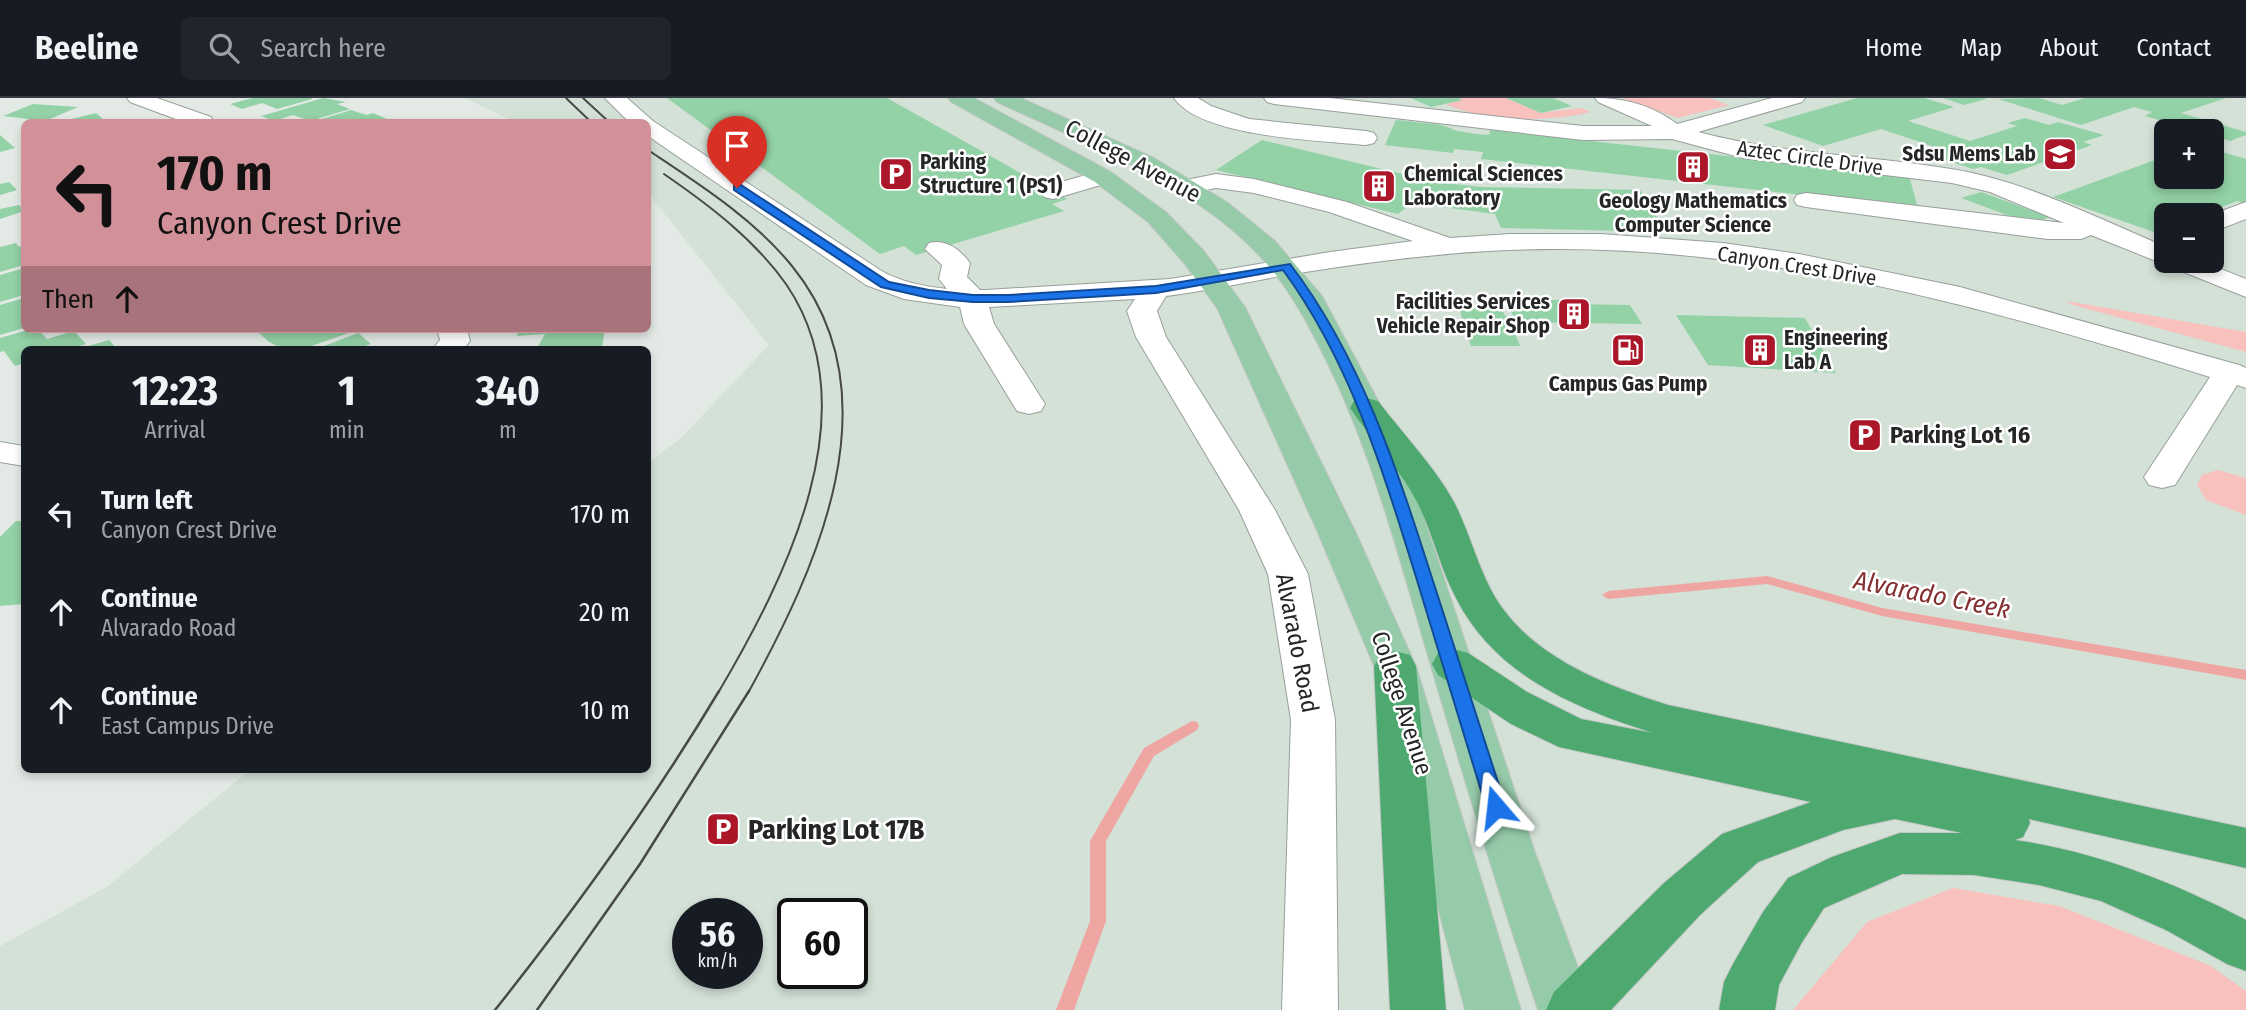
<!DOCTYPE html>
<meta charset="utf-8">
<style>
:root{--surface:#171b24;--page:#20242c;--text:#f1f3f6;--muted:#9ea1a6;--line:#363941}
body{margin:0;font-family:"Fira Sans Condensed",sans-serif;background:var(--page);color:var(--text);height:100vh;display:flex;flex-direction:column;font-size:26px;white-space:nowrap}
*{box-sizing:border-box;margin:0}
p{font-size:23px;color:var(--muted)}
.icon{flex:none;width:38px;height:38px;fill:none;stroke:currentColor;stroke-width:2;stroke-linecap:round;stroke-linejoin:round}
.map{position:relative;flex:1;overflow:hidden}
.panel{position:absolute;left:21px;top:248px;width:630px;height:427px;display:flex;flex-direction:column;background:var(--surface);border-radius:10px;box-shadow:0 4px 10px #0003}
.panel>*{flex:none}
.hud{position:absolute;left:21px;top:21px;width:630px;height:214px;border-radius:10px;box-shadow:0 4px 10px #0003;background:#d29099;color:#111;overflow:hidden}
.tools{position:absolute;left:2154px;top:21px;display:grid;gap:14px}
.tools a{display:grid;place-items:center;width:70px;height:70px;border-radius:10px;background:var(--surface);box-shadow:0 4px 10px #0003;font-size:35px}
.speed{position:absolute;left:672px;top:800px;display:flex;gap:14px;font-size:35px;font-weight:700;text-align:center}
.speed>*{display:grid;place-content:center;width:91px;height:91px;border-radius:50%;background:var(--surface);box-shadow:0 4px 10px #0003;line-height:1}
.speed small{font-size:18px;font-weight:400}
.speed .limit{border:4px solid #111;border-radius:10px;background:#fff;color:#111}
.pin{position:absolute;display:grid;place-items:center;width:60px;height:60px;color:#fff;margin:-72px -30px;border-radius:50% 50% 50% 0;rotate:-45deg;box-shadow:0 0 7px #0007}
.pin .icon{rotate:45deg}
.me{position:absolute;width:77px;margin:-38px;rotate:343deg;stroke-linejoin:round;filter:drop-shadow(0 0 5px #0008)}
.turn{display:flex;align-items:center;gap:24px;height:147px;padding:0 21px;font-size:32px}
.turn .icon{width:91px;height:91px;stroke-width:2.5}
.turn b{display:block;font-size:49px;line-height:60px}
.then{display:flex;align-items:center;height:66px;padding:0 21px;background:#0003;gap:14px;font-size:26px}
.eta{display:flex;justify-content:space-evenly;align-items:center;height:119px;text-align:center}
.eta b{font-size:42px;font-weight:700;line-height:49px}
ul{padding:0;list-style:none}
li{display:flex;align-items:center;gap:21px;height:98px;padding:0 21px}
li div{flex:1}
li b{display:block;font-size:26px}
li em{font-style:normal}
header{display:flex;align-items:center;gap:42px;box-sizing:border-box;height:98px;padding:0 35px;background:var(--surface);border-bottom:2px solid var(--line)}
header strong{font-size:33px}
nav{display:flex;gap:38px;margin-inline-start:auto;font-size:24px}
.search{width:490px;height:63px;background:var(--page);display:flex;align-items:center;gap:18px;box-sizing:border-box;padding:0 24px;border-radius:10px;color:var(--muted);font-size:26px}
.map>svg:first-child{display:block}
</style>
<header>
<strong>Beeline</strong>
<div class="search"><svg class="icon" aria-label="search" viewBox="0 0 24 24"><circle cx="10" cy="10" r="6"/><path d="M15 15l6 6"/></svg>Search here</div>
<nav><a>Home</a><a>Map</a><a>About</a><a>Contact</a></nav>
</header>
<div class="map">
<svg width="2246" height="912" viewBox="0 0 2246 912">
<rect width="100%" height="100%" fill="#e3eae5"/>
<!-- built -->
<path fill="#d3e1d7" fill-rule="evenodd" d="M465,0H2246V912H0V848L108,788L250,672H648V365L681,340L769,247L648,95V24H515ZM2166,33H2212V79H2166ZM2166,117H2212V163H2166ZM688,816H747V875H688ZM793,816H852V875H793Z"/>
<!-- green -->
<g fill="#f8c1bd">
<path d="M1458,0H1506L1541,15L1580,10L1591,14C1547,24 1488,25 1446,6L1462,2Z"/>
<polygon points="1622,0 1709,0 1729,7 1678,20"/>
<polygon points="2066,203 2246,234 2246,254 2073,207"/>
<polygon points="2218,372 2246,380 2246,417 2206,402 2197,387 2202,377"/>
<polygon points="1953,790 2059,808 2209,867 2246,893 2246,912 1793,912 1867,824"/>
</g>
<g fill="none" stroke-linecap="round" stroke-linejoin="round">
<!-- stream -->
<g fill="#efa6a2" fill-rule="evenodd">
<polygon points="1767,478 1882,510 2246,572 2246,582 1882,518 1767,486 1608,501 1602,497 1608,493"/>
<polygon points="1192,623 1197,624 1199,628 1197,632 1154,658 1106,743 1106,823 1074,912 1056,912 1090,823 1090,743 1144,650"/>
</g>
</g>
<!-- building -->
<g fill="#93d1a6">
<polygon points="253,0 312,0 312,1 277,11 262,5 242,11 230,6"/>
<polygon points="323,0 346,4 337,6 350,11 310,23 293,17 274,23 261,18"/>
<polygon points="667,0 887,0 1067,101 1052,106 1064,113 916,157 904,148 880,156"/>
<polygon points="1411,0 1458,0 1463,2 1431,9"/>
<polygon points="1506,0 1553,0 1572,8 1541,15"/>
<polygon points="1857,0 1924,0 1954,9 1908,23 1970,43 2017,28 2008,25 2025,20 2049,27 2058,24 2104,37 2083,44 2092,47 2007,77 1981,69 1973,71 1933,58 1947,53 1881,31 1823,48 1763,27"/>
<polygon points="1943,0 1986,0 1986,1 1964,7"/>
<polygon points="2039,0 2062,7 2085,0 2226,0 2181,15 2246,34 2246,37 2230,43 2212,37 2212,33 2198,33 2145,18 2152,14 2134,9 2081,27 1998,1"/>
<polygon points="33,6 78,9 45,23 3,18"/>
<polygon points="351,12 367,17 373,15 387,21 375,24 312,24"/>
<polygon points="96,15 103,21 87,24 60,24"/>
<polygon points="1396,22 1442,27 1457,33 1476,36 1489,37 1490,32 1909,78 1918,110 1481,61 1483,54 1454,51 1453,55 1385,47"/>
<polygon points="0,37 15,50 0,54"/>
<polygon points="1262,42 1436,84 1481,89 1640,92 1667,134 1501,130 1495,116 1412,105 1398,116 1216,72"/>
<polygon points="2212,51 2246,61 2246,106 2237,103 2201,117 2166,117 2166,131 2157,135 2053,99 2166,58 2166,79 2212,79"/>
<polygon points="9,84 17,92 0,97 0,86"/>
<polygon points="1981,94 2050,119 2031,126 1961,100"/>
<polygon points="19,107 24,113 0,121 0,111"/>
<polygon points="16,145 19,149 24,147 24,160 21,161 24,167 0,174 0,149"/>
<polygon points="24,170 24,197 0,204 0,177"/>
<polygon points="24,200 24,230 0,237 0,207"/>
<polygon points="1506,202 1562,202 1565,206 1630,207 1642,226 1516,224"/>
<polygon points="1458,207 1500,207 1505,218 1508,218 1520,248 1471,248"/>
<polygon points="1676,217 1805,220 1836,275 1708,267"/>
<polygon points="31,231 38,231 47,241 74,233 86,246 66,252 24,252 24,265 15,268 4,253 0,254 0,240"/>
<polygon points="266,231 360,231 300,252 296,248 285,252 269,244 259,235"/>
<polygon points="519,231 605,231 602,249 579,252 536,252 545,236 517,238"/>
<polygon points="358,235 371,246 354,252 314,252"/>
<polygon points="109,242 118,252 78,252 78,251"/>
<polygon points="16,423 24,423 24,506 0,508 0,439"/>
</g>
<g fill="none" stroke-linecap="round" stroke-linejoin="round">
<!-- minor casing -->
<g stroke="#989f9a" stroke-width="2">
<g id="minor">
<polygon points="127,0 157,0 211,19 214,24 184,24 130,4"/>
<path d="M605,0H627L653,23L880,172C900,184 923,188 947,191L939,181L942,167L925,151L929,145C945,141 960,151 970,165L967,179L980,192H986L1170,181L1330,154L1413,143L1329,114L1254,95L1216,90L1185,96L1176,94L1173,89L1176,84L1216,76L1254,81L1347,104L1450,140L1510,136H1601L1723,145L1799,156L1960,189L2239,267L2246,270V290L2237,287L2175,387L2162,390L2149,387L2144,379L2210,279C1983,208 1749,142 1509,152C1435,155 1360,165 1287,177C1246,184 1206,193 1166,198L1157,213L1166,239L1275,412L1308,476L1335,622L1338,912H1282L1291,622L1268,476L1239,412L1136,239L1127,213L1135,201L989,209L994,226L1045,306L1041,313L1029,316L1017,313L964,226L960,209L904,201L866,187L648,38V24H629Z"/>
<path d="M1174,0H1198L1211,8L1249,21L1366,33L1374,35L1377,40L1374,45L1366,47C1320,42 1202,40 1174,0Z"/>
<path d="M1264,0H1330L1583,28H1652L1598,4L1595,0C1625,0 1652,7 1677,26L1772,0H1805L1802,4L1698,34C1781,56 1867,57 1951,71C2026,83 2097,120 2166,149V163H2201L2246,181V199L2091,137L2081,141H2048L1806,109L1797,107L1794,102L1797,97L1806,95L2064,125L1990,94L1952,85L1743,60L1672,41L1583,42L1274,6L1267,4Z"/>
<polygon points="1103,72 1111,74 1115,79 1111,84 1053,101 1044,99 1041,94 1044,89"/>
<polygon points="2246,104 2246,121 2212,134 2211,117"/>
<polygon points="437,231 467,231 470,243 463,252 432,252 440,242"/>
<polygon points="0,344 24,348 24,368 0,364"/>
</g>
</g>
<!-- major casing -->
<g stroke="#c6c7c6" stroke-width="2">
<g id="major">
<polygon points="948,0 974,0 1111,74 1166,114 1204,153 1245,209 1356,435 1416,568 1521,912 1465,912 1374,568 1318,435 1217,210 1184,165 1148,124 1095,84 951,4"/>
<path d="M994,0H1021L1154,60L1227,104L1275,143L1322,198L1382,310L1416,396L1536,757L1594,912H1538C1500,800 1466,688 1433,575C1401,468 1374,358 1324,258C1305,220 1287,186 1257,155C1187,83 1086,46 997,4Z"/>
</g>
</g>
<!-- highway casing -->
<g stroke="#c6c7c6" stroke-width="2">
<g id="highway">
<path d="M1366,300L1378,303C1402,335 1436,370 1455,406C1470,436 1478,470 1495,499C1531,559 1605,587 1668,607L2246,730V770L2029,721L2030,725L2023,739L2015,742C2097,754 2173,784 2246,822V873L2227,866L2166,832L2101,803L2039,787L1974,777L1902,776L1824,810L1801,846L1779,887L1775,912H1719L1724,884L1733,866L1763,814L1788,780L1832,759L1900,735H1962L1895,721L1843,732L1758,764L1700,817L1611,912H1546L1554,894L1664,785L1722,736L1811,704L1559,649L1511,626L1438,577L1432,566L1438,555L1453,551L1468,555L1527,594L1581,621L1653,635C1574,610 1495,577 1456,500C1440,470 1433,436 1418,406C1402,373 1371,341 1350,310L1354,303Z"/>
<polygon points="1395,553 1410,557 1416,568 1446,912 1390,912 1374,568 1380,557"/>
</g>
</g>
<!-- minor -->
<use href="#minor" fill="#fff" fill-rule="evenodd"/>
<!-- major -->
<use href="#major" fill="#95cba9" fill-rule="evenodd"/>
<!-- highway -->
<use href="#highway" fill="#4ea970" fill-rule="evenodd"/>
<!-- tram-far1 -->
<g stroke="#474a48" stroke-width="2">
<polyline points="566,0 591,24"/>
<polyline points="583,0 609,24"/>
<path d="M648,52C699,86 753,120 792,168C897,297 817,470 748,595"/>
<path d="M664,76C709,107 754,141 786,186C872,312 785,481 718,595"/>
</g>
<!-- tram -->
<g stroke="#474a48" stroke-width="2.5">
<path d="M495,912C576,810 652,705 719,593"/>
<polyline points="537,912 640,766 749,593"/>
</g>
</g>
<!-- route -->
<path fill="#1a73e8" stroke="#114b97" stroke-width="2" d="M734,87H741L889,184L929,192L973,197H1008L1156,188L1290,166C1361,259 1397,371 1432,480C1457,557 1482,633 1506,709L1503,714L1496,717L1489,714L1486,709C1463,632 1439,556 1416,479C1383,373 1350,263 1283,172L1156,195L1008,204H973L929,200L881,189L734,92Z"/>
<!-- icons -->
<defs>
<g id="university-square" transform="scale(1.75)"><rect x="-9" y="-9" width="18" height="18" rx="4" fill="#ab1628" stroke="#fff"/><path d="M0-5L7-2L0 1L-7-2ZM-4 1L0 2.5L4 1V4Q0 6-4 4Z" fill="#fff"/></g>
<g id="building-square" transform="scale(1.75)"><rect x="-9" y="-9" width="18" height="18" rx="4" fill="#ab1628" stroke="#fff"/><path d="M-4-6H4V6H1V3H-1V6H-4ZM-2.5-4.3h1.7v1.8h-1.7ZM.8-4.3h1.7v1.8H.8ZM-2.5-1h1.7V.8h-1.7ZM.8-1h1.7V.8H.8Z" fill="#fff"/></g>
<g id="parking-square" transform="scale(1.75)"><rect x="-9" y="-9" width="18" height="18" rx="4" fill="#ab1628" stroke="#fff"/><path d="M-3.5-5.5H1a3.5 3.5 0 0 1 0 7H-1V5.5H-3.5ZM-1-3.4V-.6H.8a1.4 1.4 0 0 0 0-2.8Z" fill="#fff"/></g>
<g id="fuel-square" transform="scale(1.75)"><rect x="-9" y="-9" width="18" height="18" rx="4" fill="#ab1628" stroke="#fff"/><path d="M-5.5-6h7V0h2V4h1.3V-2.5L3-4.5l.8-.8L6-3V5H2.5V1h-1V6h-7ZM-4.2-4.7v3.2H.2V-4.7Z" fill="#fff"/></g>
</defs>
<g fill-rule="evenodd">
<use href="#university-square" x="2060" y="56"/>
<use href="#building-square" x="1693" y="69"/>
<use href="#parking-square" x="896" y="76"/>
<use href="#building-square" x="1379" y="88"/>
<use href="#building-square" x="1574" y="216"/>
<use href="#fuel-square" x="1628" y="252"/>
<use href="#building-square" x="1760" y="252"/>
<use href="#parking-square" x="1865" y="337"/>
<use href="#parking-square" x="723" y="731"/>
</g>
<g text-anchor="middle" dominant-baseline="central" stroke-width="5" stroke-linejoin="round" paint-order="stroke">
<!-- far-poi labels -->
<g font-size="21" font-weight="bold" fill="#242725" stroke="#fff" text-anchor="start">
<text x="2036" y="56" text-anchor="end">Sdsu Mems Lab</text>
<text x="920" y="64">Parking<tspan x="920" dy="24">Structure 1 (PS1)</tspan></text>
<text x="1404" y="76">Chemical Sciences<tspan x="1404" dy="24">Laboratory</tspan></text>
<text x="1693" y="103" text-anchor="middle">Geology Mathematics<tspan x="1693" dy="24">Computer Science</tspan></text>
<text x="1550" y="204" text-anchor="end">Facilities Services<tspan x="1550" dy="24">Vehicle Repair Shop</tspan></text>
<text x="1784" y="240">Engineering<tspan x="1784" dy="24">Lab A</tspan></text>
<text x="1628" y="286" text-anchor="middle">Campus Gas Pump</text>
</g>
<!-- far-street labels -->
<g font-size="21" fill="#242725" stroke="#fff">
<text transform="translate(1810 60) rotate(8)">Aztec Circle Drive</text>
<text transform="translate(1797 168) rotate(9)">Canyon Crest Drive</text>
</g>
<!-- street labels -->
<g font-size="24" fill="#242725" stroke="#fff">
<text transform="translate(1133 63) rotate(28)">College Avenue</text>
<text transform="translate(1297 545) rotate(79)">Alvarado Road</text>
<text transform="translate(1402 605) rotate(72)">College Avenue</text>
</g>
<!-- poi labels -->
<g font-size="24" font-weight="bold" fill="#242725" stroke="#fff" text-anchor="start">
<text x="1890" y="337">Parking Lot 16</text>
</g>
<!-- water labels -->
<g font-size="26" font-style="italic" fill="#842f30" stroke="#fff">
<text transform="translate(1932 497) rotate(11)">Alvarado Creek</text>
</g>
<!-- near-poi labels -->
<g font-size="28" font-weight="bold" fill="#242725" stroke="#fff" text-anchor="start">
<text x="748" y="731">Parking Lot 17B</text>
</g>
</g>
</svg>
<div class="tools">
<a>+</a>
<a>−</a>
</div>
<div class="speed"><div>56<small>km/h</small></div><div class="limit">60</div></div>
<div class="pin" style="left:737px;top:90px;background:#d93025"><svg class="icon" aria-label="arrive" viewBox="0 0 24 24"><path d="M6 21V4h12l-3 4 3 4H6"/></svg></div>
<svg class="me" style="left:1496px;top:709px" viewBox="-20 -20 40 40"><path d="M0-17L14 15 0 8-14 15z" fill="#1a73e8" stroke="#fff" stroke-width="4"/></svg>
<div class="hud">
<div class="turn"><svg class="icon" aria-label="left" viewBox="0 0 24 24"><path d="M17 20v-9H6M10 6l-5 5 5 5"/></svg><div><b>170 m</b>Canyon Crest Drive</div></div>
<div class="then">Then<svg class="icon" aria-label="ahead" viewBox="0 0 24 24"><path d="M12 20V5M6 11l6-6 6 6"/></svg></div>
</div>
<section class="panel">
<div class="eta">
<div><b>12:23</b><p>Arrival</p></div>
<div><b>1</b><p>min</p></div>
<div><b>340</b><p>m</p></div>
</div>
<ul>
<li><svg class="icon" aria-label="left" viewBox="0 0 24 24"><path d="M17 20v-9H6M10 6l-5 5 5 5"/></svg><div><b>Turn left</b><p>Canyon Crest Drive</p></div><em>170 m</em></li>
<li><svg class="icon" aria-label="ahead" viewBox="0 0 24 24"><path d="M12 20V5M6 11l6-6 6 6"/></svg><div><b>Continue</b><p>Alvarado Road</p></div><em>20 m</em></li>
<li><svg class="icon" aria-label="ahead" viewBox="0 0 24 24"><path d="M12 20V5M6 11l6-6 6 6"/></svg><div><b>Continue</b><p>East Campus Drive</p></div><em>10 m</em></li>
</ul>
</section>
</div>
